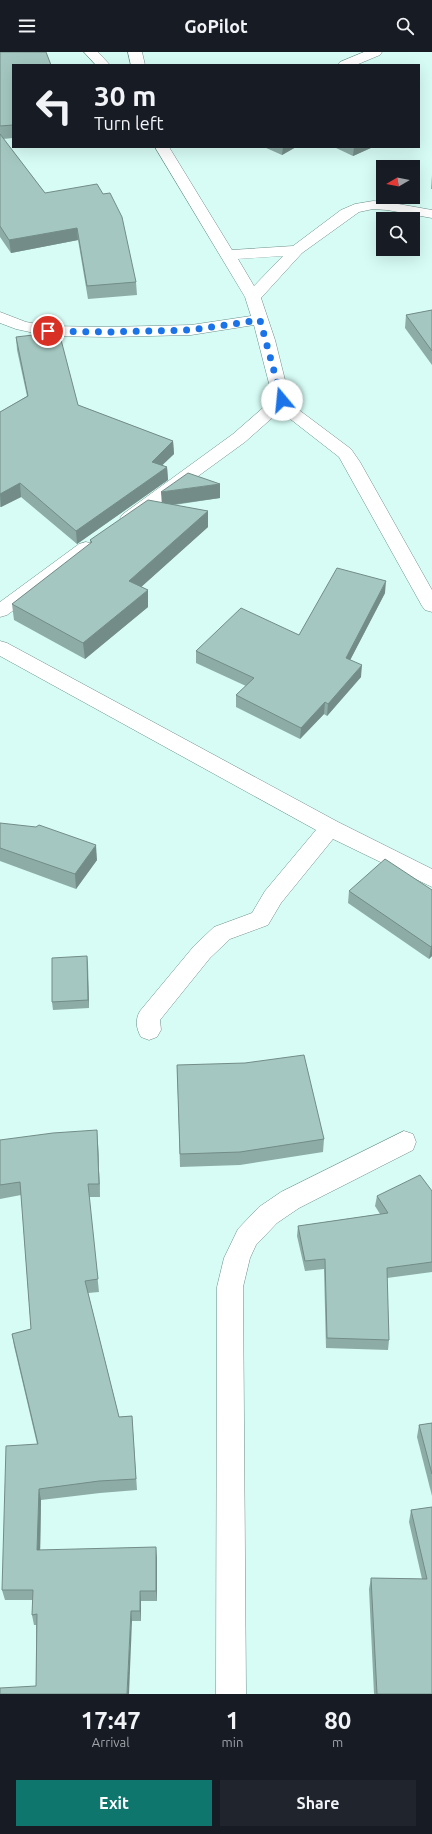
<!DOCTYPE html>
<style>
:root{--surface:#171b24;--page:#20242c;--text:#f1f3f6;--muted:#9ea1a6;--accent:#0f766e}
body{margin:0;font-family:Ubuntu,sans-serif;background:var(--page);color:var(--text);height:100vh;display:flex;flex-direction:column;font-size:15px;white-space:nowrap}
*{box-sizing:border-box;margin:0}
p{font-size:13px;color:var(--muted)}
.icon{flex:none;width:22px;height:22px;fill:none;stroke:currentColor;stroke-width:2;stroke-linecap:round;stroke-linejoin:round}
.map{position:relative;height:1642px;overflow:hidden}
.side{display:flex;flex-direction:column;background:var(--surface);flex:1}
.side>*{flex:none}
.guide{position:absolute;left:12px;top:12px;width:408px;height:84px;border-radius:0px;box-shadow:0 4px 16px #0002;background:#171b24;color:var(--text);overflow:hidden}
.needle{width:26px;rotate:260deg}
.tools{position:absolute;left:376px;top:108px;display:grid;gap:8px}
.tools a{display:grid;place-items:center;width:44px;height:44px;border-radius:0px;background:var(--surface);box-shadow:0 4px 16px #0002;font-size:20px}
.pin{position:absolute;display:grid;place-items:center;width:34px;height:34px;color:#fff;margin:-17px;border:2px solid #fff;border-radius:50%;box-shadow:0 1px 4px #0007}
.me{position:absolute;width:44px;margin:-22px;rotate:343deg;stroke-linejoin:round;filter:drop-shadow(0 0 3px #0008)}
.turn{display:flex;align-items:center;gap:14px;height:84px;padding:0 16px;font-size:18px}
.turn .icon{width:52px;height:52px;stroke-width:2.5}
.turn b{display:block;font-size:28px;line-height:34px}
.eta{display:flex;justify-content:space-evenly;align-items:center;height:68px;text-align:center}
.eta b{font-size:24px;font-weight:700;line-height:28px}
.button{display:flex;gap:8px;margin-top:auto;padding:8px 16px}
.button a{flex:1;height:46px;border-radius:0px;background:var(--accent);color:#fff;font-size:16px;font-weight:700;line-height:46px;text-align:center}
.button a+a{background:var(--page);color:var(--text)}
header{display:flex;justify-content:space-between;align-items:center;height:52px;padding:0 16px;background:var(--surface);font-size:18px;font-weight:700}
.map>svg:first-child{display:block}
</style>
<header><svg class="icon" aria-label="menu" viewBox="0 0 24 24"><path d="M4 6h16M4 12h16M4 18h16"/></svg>GoPilot<svg class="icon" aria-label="search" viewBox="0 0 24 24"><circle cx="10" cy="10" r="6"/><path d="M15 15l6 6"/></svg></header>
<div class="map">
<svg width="432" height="1642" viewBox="0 0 432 1642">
<rect width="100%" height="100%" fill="#d6fcf5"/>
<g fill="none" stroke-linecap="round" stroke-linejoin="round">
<!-- minor casing -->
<g stroke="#6c8f88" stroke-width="1">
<g id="minor">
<polygon points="84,0 98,0 110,13 96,13"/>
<polygon points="128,0 142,0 145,13 131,13"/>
<polygon points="364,0 382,0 380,3 356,13 338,13 340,10"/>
<path d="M155,95H169L232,198L293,194L341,158L355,152L373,149L387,150L432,158V166L387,158L373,157L359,160L302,201L261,246L275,288L290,348L295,355L351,397L360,410L432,538V560L425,558L422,554L339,405L280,359L245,390L135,470L129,472L123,470L120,466L123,462L233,382L273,347L254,273L191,283L108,285L48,284L16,277L0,271V260L26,270L48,274L108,275L191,273L251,264L245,245ZM283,204L254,234L238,207Z"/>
<polygon points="86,490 93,492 95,496 93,500 7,563 0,565 0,550 79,492"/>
<path d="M0,589L7,591L338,770L432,817V835L333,787L281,851L268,873L230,887L210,906L160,968L161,978L157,985L149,988L141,985C136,976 135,968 140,959L194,894L214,875L252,861L265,839L316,778L0,604Z"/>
<polygon points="404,1079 413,1082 416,1090 413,1098 299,1156 277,1171 256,1193 250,1206 243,1235 246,1642 216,1642 217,1235 224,1206 238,1177 259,1155 281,1140"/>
</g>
</g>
<!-- minor -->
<use href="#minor" fill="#fff" fill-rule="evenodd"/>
</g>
<!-- wall -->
<g fill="#8daca6">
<polygon points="0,0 13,13 13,86 3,87 45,141 136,230 137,243 88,247 78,188 11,201 0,185"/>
<polygon points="264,95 296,95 282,103"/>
<polygon points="334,95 373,95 353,104"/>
<polygon points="432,123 432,137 431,137"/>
<polygon points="432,258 432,313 405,276 406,263"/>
<polygon points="16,285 78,353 173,389 174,402 162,413 167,415 168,428 77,492 21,445 1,455 0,455 0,360 27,344 17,298"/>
<polygon points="220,432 220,446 174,453 208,459 208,475 141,535 148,538 148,555 85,607 14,568 12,552 90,492 90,488 162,450"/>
<polygon points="385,541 350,608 361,625 327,664 324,662 300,687 236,655 236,643 246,634 196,611 196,599 299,583"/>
<polygon points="0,771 97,808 76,837 0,809"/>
<polygon points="432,838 432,904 429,907 348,851 349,839"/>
<polygon points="87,904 89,956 53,958 52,950"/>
<polygon points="177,1013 324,1087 323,1100 240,1113 180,1115"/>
<polygon points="0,1088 98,1092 100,1145 89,1145 99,1240 88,1241 119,1365 132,1364 137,1438 100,1441 41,1448 40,1498 157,1506 157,1549 141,1549 141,1569 132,1569 36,1634 36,1573 34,1573 32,1563 33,1548 5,1548 2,1538 37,1392 14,1294 12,1282 31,1277 21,1143 0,1147"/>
<polygon points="432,1139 432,1220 387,1226 389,1288 388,1298 326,1296 324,1217 305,1219 297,1184 298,1174 380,1162 375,1154 377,1144"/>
<polygon points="432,1371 432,1444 417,1385 419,1373"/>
<polygon points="432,1455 432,1642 374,1642 369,1537 371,1526 422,1527 409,1470 411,1458"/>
</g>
<!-- shaded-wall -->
<g fill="#738c87">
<polygon points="283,95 296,95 282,103"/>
<polygon points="354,95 373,95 353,104"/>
<polygon points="77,176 78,188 11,201 9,188"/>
<polygon points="173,389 174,402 152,423 152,410"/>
<polygon points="167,415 168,428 77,492 76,479"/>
<polygon points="20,431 21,445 1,455 0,442"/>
<polygon points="220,432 220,446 162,454 161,440"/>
<polygon points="208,459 208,475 130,545 129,529"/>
<polygon points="386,529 385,541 345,618 346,606"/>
<polygon points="148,538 148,555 85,607 83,591"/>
<polygon points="362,613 361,625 327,664 328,652"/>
<polygon points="325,650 324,662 300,687 301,676"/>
<polygon points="96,793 97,808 76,837 75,822"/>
<polygon points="432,893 432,904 429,907 431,895"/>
<polygon points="87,904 88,912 89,956 88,948"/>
<polygon points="97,1078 98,1092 100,1145 99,1132"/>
<polygon points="39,1437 41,1448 40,1509 37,1498"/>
<polygon points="156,1495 157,1506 157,1549 156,1539"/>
<polygon points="140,1539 141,1549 141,1569 140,1559"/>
<polygon points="131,1559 132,1569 129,1642 127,1642"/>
</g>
<!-- building -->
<g fill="#a4c8c1" stroke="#738c87">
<polygon points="0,0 46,0 51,13 13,13 13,73 0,74"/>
<polygon points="0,82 45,141 97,132 103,142 110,141 122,165 136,230 87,234 77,176 9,188 0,174"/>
<polygon points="432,258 432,299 406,263"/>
<polygon points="59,280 78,353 173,389 152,410 167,415 76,479 20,431 0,442 0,360 28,344 16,285"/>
<polygon points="188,421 220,432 161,440"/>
<polygon points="148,448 208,459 129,529 148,538 83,591 12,552 92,490 90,488"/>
<polygon points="337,516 386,529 346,606 362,613 328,652 325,650 301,676 236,643 254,626 196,599 241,556 299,583"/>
<polygon points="0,771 36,775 39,773 96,793 75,822 0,796"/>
<polygon points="385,807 432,838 432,893 431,895 349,839"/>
<polygon points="87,904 88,948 52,950 52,906"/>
<polygon points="304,1003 324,1087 240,1100 180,1102 177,1013 245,1011"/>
<polygon points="97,1078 99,1132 88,1132 98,1227 85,1229 119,1365 132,1364 136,1427 99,1429 39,1437 37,1498 156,1495 156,1539 140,1539 140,1559 131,1559 127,1642 0,1642 0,1636 36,1634 37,1562 32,1563 33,1538 2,1538 6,1394 38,1392 12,1282 31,1277 20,1130 0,1133 0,1088 53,1081"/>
<polygon points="420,1123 432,1139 432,1210 387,1216 389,1288 327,1286 325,1207 305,1209 298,1174 388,1161 377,1144"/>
<polygon points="432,1371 432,1422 419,1373"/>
<polygon points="432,1455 432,1642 377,1642 371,1526 427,1527 411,1458"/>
</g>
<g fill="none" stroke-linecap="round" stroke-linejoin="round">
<!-- route -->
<polyline stroke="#1a73e8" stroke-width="7" stroke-dasharray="0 12.6" points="48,279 108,280 191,278 260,268 282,348"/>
</g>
</svg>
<div class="tools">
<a><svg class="needle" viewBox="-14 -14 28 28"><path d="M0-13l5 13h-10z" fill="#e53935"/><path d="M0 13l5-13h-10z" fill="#9ea1a6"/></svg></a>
<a><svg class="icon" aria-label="search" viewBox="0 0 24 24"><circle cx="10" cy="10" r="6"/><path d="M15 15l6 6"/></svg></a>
</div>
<div class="pin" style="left:48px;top:279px;background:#d93025"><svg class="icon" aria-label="arrive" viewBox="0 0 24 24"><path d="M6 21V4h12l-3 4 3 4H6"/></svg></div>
<svg class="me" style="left:282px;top:348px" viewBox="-20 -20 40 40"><circle r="19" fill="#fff"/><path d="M0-13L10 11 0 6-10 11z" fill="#1a73e8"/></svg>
<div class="guide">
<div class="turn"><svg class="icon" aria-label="left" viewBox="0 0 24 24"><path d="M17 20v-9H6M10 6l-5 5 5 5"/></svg><div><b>30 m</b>Turn left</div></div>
</div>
</div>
<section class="side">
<div class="eta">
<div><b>17:47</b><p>Arrival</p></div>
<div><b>1</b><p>min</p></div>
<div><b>80</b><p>m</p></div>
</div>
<div class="button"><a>Exit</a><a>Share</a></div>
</section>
